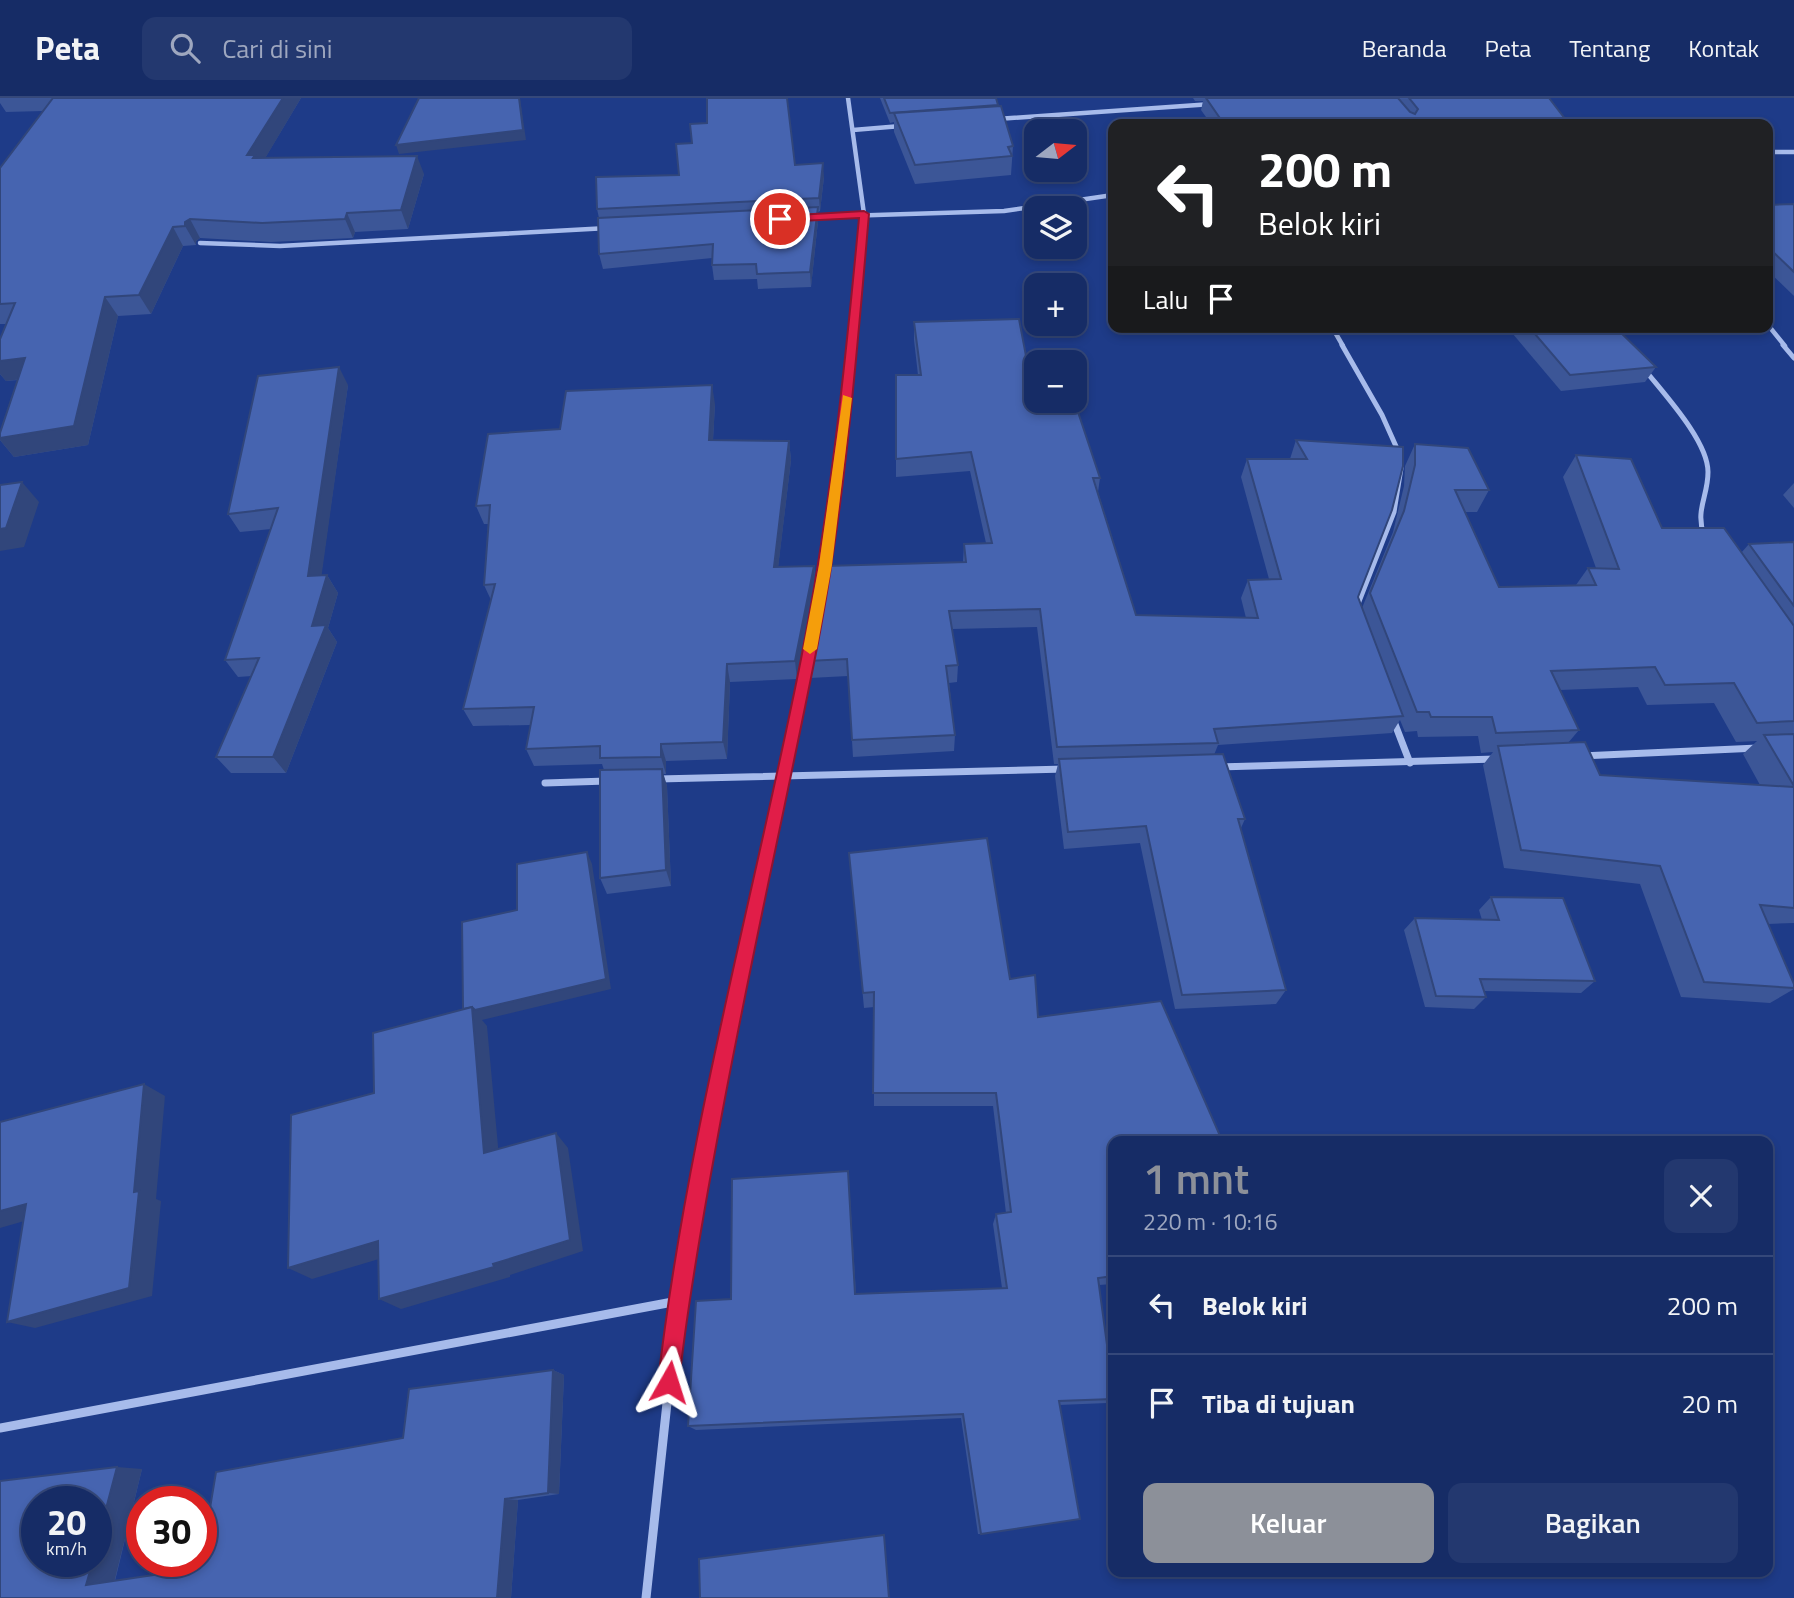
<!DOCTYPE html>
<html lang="id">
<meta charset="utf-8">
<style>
:root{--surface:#162c66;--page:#23386f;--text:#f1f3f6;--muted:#9ea7bf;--line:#35487a;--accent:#8c9099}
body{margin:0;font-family:"Titillium Web",sans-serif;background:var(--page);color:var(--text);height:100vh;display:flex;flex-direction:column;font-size:26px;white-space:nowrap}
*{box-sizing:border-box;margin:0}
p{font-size:23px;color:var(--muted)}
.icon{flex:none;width:38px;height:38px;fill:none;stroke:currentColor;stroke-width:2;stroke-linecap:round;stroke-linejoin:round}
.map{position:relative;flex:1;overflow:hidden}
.side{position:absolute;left:1108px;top:1038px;width:665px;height:441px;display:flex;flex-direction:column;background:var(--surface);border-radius:14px;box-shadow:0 4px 10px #0003,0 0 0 2px var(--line)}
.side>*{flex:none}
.top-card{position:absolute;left:1108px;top:21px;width:665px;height:214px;border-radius:14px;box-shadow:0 4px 10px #0003,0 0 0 2px var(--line);background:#202124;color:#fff;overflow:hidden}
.needle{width:46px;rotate:74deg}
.tools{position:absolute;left:1024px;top:21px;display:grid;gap:14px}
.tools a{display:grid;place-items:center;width:63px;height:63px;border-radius:14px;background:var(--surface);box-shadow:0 4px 10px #0003,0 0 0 2px var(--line);font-size:35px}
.speed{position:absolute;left:21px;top:1388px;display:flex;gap:14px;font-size:35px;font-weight:700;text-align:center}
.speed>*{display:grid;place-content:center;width:91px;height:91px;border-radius:50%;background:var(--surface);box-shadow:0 4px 10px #0003,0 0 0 2px var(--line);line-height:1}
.speed small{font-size:18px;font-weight:400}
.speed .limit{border:10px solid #d22;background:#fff;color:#111}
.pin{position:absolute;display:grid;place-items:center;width:60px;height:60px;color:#fff;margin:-30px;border:4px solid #fff;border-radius:50%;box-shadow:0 2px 7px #0007}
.me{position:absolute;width:77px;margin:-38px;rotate:6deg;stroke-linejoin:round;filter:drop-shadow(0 0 5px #0008)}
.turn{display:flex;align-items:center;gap:24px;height:147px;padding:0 35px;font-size:32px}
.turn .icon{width:91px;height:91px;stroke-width:2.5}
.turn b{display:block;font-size:49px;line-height:60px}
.then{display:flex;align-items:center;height:66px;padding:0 35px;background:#0003;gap:14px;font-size:26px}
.round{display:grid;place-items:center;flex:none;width:74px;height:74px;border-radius:14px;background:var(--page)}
.overview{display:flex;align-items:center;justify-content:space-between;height:119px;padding:0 35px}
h1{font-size:42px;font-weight:600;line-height:52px;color:var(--accent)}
.cta{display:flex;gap:14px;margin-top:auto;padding:14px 35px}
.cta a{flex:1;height:80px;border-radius:14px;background:var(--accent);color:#fff;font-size:28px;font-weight:600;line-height:80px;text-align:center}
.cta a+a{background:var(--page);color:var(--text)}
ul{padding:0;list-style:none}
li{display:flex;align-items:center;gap:21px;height:98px;padding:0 35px;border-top:2px solid var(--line)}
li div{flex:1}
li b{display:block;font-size:26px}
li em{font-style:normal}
header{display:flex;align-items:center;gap:42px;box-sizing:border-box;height:98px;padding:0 35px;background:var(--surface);border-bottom:2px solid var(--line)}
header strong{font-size:33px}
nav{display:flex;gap:38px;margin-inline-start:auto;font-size:24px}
.search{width:490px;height:63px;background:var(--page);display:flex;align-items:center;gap:18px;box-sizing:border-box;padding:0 24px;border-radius:14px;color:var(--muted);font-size:26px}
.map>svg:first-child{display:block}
</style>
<header>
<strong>Peta</strong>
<div class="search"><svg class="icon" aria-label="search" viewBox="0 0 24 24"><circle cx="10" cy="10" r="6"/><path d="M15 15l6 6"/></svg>Cari di sini</div>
<nav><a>Beranda</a><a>Peta</a><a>Tentang</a><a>Kontak</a></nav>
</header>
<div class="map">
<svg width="1794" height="1500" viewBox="0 0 1794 1500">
<rect width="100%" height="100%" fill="#1e3b88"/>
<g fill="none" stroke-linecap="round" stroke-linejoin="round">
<!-- street-far3 -->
<g stroke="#a7bbeb" stroke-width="4.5">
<polyline points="848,0 864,116 852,248"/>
<polyline points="997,21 1212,6"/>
<polyline points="853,32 901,28"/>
<polyline points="1768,54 1794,54"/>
<polyline points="812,119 1004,113 1113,97"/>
<polyline points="200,145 280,148 608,130"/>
<polyline points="1768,227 1785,248"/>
<polyline points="1332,229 1343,248"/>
</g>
<!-- street-far2 -->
<g stroke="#a7bbeb" stroke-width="5">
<polyline points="1342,247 1382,317 1399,355"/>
<polyline points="1783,247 1794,260"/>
<path d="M1645,272C1664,296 1708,343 1708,374C1708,399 1695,411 1704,438"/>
<polyline points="1356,511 1394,414 1401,370"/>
<polyline points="806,566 825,467 852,247"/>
</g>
<!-- street-far1 -->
<g stroke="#a7bbeb" stroke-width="7">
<polyline points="1393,621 1410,665"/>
<polyline points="1581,658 1758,650"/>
<polyline points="1218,669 1496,661"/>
<polyline points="658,681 1066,671"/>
<polyline points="545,685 607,683"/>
<polyline points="721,975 740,872 807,565"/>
</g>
<!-- street -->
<g stroke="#a7bbeb" stroke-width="9">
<polyline points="0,1330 678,1203"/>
<polyline points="646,1500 678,1203 721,974"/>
</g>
</g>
<!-- wall -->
<g fill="#3c5697" fill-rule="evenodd">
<polygon points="0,0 301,0 265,60 424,76 408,131 355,134 353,140 271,144 200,140 196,143 196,147 183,148 151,216 118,218 88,347 14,359 0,342 0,335 18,282 6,283 0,276 0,241 6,226 0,226 0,70 43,13 6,14 0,5"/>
<polygon points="880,0 996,0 1013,48 1011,77 915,86 894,34 894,24 890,25"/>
<polygon points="1193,0 1549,0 1569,26 1211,26 1201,12 1203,3 1195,3"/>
<polygon points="795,67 824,79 820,113 818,114 818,123 811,189 758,191 757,181 714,182 712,167 712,160 603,171 599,156 599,120 597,111 679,77"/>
<polygon points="1794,106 1794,198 1768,173 1768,107"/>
<path d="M914,224L1037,316L1100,380L1098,394L1136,517L1246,520L1241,500L1248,482L1269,481L1241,379L1247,361H1290L1296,342L1403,349L1358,499L1362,510L1393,434L1404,388L1405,368L1415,346L1489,392L1477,414H1465L1499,489L1576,487L1588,470H1596L1563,379L1576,357L1662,430L1741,455L1749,446L1794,444V825L1768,826L1794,886V891L1770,905L1681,899L1640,786L1504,770L1483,667L1493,654L1481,655L1478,638L1418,639L1417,633L1405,634L1400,622L1392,635L1218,647L1214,657L1245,721L1241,730L1286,892L1276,906L1175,911L1140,745L1064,751L1055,678L1058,666H1054L1037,529L952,531L958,567L957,584L949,585L955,637L954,653L853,659L848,578L810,580L808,563L963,464L964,446L986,445L970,373L896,379V277H918L914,242ZM1638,589L1647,607L1714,605L1736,644L1757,643L1743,656L1760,687L1600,677L1568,645L1579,632L1560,592Z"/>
<polygon points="1507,229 1615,229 1656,269 1645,284 1561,293"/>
<polygon points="348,287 321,477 327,477 338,495 328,530 337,544 286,675 231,675 216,659 252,578 238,579 225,562 271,431 240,434 228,416"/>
<polygon points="715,306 713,342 789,343 791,362 778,469 814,468 816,486 797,581 730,584 727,661 666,663 666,676 663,676 667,688 671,788 607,796 600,780 604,672 602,666 534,668 526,651 531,627 473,628 463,611 491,502 484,487 488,426 484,426 476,408 560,331"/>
<polygon points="1794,385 1794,410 1783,397"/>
<polygon points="851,772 1010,881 1038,919 1221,1040 1218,1043 1113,1043 1113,1186 1099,1187 1113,1291 1113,1301 1107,1305 1059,1307 981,1436 978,1436 961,1320 696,1332 688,1328 731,1201 849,1084 856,1196 1002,1190 993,1126 996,1116 1006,1115 993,1008 874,1008 874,909 864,910"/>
<polygon points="1491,799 1595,883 1581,895 1484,893 1486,899 1474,911 1425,909 1404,832 1415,820 1482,822 1479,812"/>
<polygon points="553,1272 564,1277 559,1396 518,1402 511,1500 0,1500 142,1371 115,1483 200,1470 403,1340"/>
</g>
<!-- shaded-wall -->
<g fill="#31467b">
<polygon points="283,0 301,0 260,69 247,57"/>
<polygon points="520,0 526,42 399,56 396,47"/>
<polygon points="1346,20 1344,26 1288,26"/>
<polygon points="417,58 424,76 408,131 401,112"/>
<polygon points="823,65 824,79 820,113 819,100"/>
<polygon points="818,109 818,123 811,189 810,174"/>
<polygon points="347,115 355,134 353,140 345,121"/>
<polygon points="190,121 200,140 196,143 196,147 185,128 185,124"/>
<polygon points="173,129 183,148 151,216 139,197"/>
<polygon points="105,199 118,218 88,347 14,359 0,342 0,340"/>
<polygon points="25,260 39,279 6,283 0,276 0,263"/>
<polygon points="339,269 348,287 319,496 308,478"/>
<polygon points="712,287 715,306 712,361 709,342"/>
<polygon points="789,343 791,362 776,488 774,469"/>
<polygon points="22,384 39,404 24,449 0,453 0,431"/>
<polygon points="814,468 816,486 797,581 795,563"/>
<polygon points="327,477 338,495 328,530 337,544 286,675 273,659"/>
<polygon points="727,566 730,584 727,661 723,644"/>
<polygon points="661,646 666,663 666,676 661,659"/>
<polygon points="662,671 667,688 671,788 666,772"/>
<polygon points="587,754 592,766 611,891 482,922 487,928 500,1070 484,1055 472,909"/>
<polygon points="144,986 165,998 156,1101 161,1103 152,1198 35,1230 7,1224 134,1094"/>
<polygon points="556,1035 568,1050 583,1153 510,1177 510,1179 401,1211 379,1201 493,1166"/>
<polygon points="848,1073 849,1084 856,1204 855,1196"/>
<polygon points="26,1106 52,1115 0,1130 0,1113"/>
<polygon points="378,1143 399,1155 312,1181 288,1170"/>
<polygon points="553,1272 564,1277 559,1396 548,1395"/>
<polygon points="117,1369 142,1371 114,1485 86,1487 93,1463 96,1463 96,1449"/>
<polygon points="505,1401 518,1402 511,1500 497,1500"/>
</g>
<!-- building -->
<g fill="#4664b0" stroke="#31467b" stroke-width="2">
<polygon points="53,0 283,0 247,57 255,57 253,60 417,58 401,112 347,115 345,121 262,125 190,121 185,124 185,128 173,129 139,197 105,199 74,328 0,340 0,335 25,260 0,263 0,241 15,205 0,206 0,70"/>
<polygon points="419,0 519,0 523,32 396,47"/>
<polygon points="707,0 787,0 795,67 823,65 819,100 597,111 596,79 679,77 676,46 692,45 690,26 707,25"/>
<polygon points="884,0 996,0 998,7 890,15"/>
<polygon points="1206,0 1398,0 1410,14 1415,16 1418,11 1409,0 1549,0 1569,26 1352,26 1346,20 1288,26 1224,26"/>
<polygon points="1001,8 1013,48 1008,49 1012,58 915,67 894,15"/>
<polygon points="1794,106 1794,174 1768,149 1768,107"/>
<polygon points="818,109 810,174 757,176 756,166 712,167 713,146 599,156 598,120"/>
<polygon points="1019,221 1037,316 1078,314 1100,380 1093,380 1136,517 1258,520 1248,482 1281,481 1247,361 1307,361 1296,342 1403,349 1403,368 1392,412 1358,499 1403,618 1214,631 1218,645 1057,649 1040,511 949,513 958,567 946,568 955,637 852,642 847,561 808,563 825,468 966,464 964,446 992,445 971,354 896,361 896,277 921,277 914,224"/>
<polygon points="1529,229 1615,229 1656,269 1570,277"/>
<polygon points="339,269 308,478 327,477 312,528 326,527 273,659 216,659 259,560 225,562 278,410 228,416 258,278"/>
<polygon points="712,287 709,342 789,343 774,469 814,468 795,563 727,566 723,644 661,646 661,659 600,660 600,648 526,651 534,609 463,611 495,486 484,487 490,407 476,408 488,336 560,331 566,293"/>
<polygon points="1415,346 1468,350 1489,392 1455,392 1499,489 1596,487 1588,470 1619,471 1576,357 1631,361 1662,430 1724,430 1794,528 1794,623 1757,625 1734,585 1665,587 1655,569 1551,573 1579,632 1496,635 1492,619 1431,619 1429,614 1417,614 1370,495 1404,413 1415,367"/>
<polygon points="22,384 6,430 0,431 0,387"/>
<polygon points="1794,444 1794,508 1749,446"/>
<polygon points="1794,636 1794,688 1764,637"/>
<polygon points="1585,644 1600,677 1794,689 1794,810 1760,807 1794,886 1794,890 1704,884 1660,768 1521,752 1498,648"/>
<polygon points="1223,656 1245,721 1238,721 1286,892 1182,897 1146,728 1068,734 1059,661"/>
<polygon points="662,671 666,772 600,780 600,672"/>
<polygon points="987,740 1010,881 1035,877 1038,919 1161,903 1221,1040 1209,1043 1113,1043 1113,1178 1098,1180 1113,1291 1113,1301 1059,1303 1080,1421 981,1436 963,1316 688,1328 696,1203 731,1201 732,1081 848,1073 855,1196 1007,1190 996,1116 1011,1114 996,995 873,995 874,894 863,895 849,755"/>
<polygon points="587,754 606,881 475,912 472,909 463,911 462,824 517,812 517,766"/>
<polygon points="1491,799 1563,800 1595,883 1480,881 1486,899 1436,898 1415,820 1499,822"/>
<polygon points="472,909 484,1055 556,1035 570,1142 493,1166 494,1169 379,1201 378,1143 288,1170 291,1017 374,995 373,935"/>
<polygon points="144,986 134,1094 139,1093 129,1190 7,1224 26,1106 0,1113 0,1024"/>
<polygon points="553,1272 548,1395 505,1401 497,1500 0,1500 0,1383 117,1369 96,1449 96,1404 37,1404 37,1463 93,1463 86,1487 200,1470 216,1374 403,1340 409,1291"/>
<polygon points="884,1437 889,1500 700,1500 699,1461"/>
</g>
<!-- route -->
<path fill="#e11d48" stroke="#92132f" stroke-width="2" d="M864,113L869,116C856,266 844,417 814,565C782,725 746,883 717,1043C702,1124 688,1203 679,1284L676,1292L669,1295L661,1292L658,1284C686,1040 753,802 801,561C830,415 845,268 859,120L780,124L776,121L780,118Z"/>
<!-- slow -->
<polygon fill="#f59e0b" points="843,297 852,300 832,467 817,551 810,556 803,551 819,467"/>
</svg>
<div class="tools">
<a><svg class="needle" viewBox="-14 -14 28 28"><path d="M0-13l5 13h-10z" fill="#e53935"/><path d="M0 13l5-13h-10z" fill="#9ea7bf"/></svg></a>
<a><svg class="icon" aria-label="layers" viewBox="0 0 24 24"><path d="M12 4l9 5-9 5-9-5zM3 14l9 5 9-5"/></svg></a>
<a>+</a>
<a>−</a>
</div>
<div class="speed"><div>20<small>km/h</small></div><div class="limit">30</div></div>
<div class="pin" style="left:780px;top:121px;background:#d93025"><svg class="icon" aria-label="arrive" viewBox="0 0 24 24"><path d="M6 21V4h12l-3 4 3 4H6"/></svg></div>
<svg class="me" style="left:669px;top:1284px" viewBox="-20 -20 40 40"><path d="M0-17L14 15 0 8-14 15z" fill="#e11d48" stroke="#fff" stroke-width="4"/></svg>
<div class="top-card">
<div class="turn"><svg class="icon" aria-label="left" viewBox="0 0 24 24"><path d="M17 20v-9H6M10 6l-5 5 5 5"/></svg><div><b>200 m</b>Belok kiri</div></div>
<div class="then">Lalu<svg class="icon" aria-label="arrive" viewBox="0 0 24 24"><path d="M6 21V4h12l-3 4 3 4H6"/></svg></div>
</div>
<section class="side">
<div class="overview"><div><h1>1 mnt</h1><p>220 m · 10:16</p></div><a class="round"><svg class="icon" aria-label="close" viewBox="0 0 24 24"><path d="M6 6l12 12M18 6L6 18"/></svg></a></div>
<ul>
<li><svg class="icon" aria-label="left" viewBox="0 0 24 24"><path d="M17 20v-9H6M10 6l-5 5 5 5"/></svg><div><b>Belok kiri</b></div><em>200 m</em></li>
<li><svg class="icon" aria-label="arrive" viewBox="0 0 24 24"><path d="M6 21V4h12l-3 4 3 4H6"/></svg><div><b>Tiba di tujuan</b></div><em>20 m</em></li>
</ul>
<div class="cta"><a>Keluar</a><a>Bagikan</a></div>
</section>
</div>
